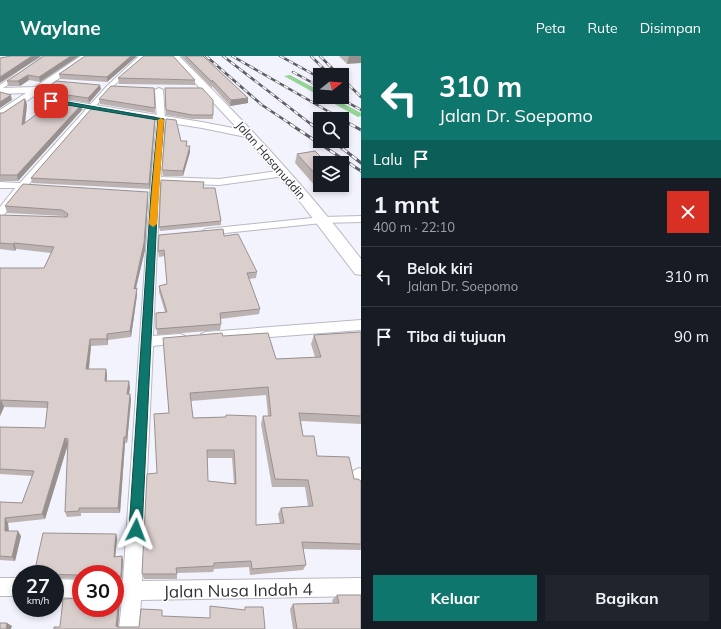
<!DOCTYPE html>
<html lang="id">
<meta charset="utf-8">
<style>
:root{--surface:#171b24;--page:#20242c;--text:#f1f3f6;--muted:#9ea1a6;--line:#363941;--accent:#0f766e}
body{margin:0;font-family:Mulish,sans-serif;background:var(--page);color:var(--text);height:100vh;display:flex;flex-direction:column;font-size:15px;white-space:nowrap}
*{box-sizing:border-box;margin:0}
p{font-size:13px;color:var(--muted)}
.icon{flex:none;width:22px;height:22px;fill:none;stroke:currentColor;stroke-width:2;stroke-linecap:round;stroke-linejoin:round}
.map{position:relative;flex:1;overflow:hidden}
.side{display:flex;flex-direction:column;background:var(--surface);width:360px}
.side>*{flex:none}
.guide{background:#0f766e;color:#fff;overflow:hidden}
.needle{width:26px;rotate:73deg}
.tools{position:absolute;left:313px;top:12px;display:grid;gap:8px}
.tools a{display:grid;place-items:center;width:36px;height:36px;border-radius:0px;background:var(--surface);box-shadow:0 2px 6px #0003;font-size:20px}
.speed{position:absolute;left:12px;top:509px;display:flex;gap:8px;font-size:20px;font-weight:700;text-align:center}
.speed>*{display:grid;place-content:center;width:52px;height:52px;border-radius:50%;background:var(--surface);box-shadow:0 2px 6px #0003;line-height:1}
.speed small{font-size:10px;font-weight:400}
.speed .limit{border:6px solid #d22;background:#fff;color:#111}
.pin{position:absolute;display:grid;place-items:center;width:34px;height:34px;color:#fff;margin:-17px;border-radius:8px;box-shadow:0 2px 6px #0006}
.me{position:absolute;width:44px;margin:-22px;rotate:3deg;stroke-linejoin:round;filter:drop-shadow(0 0 3px #0008)}
.turn{display:flex;align-items:center;gap:14px;height:84px;padding:0 12px;font-size:18px}
.turn .icon{width:52px;height:52px;stroke-width:2.5}
.turn b{display:block;font-size:28px;line-height:34px}
.then{display:flex;align-items:center;height:38px;padding:0 12px;background:#0003;gap:8px;font-size:15px}
.round{display:grid;place-items:center;flex:none;width:42px;height:42px;border-radius:0px;background:var(--page)}
.overview{display:flex;align-items:center;justify-content:space-between;height:68px;padding:0 12px}
h1{font-size:24px;font-weight:700;line-height:30px}
.button{display:flex;gap:8px;margin-top:auto;padding:8px 12px}
.button a{flex:1;height:46px;border-radius:0px;background:var(--accent);color:#fff;font-size:16px;font-weight:700;line-height:46px;text-align:center}
.button a+a{background:var(--page);color:var(--text)}
ul{padding:0;list-style:none}
li{display:flex;align-items:center;gap:12px;height:60px;padding:0 12px;border-top:1px solid var(--line)}
li div{flex:1}
li b{display:block;font-size:15px}
li em{font-style:normal}
header{display:flex;align-items:center;gap:24px;box-sizing:border-box;height:56px;padding:0 20px;background:var(--accent);color:#fff}
header strong{font-size:19px}
nav{display:flex;gap:22px;margin-inline-start:auto;font-size:14px}
main{display:flex;flex:1;min-height:0}
.map>svg:first-child{display:block}
</style>
<header>
<strong>Waylane</strong>
<nav><a>Peta</a><a>Rute</a><a>Disimpan</a></nav>
</header>
<main>
<div class="map">
<svg width="361" height="573" viewBox="0 0 361 573">
<rect width="100%" height="100%" fill="#f2f3fd"/>
<!-- forest -->
<g fill="#95d396">
<polygon points="290,19 320,35 320,40 284,20"/>
<polygon points="322,41 331,41 361,57 361,60 358,61"/>
</g>
<g fill="none" stroke-linecap="round" stroke-linejoin="round">
<!-- street casing -->
<g stroke="#b8b9c3" stroke-width="2">
<g id="street">
<polygon points="43,0 50,0 0,34 0,29 22,13"/>
<polygon points="139,0 159,0 156,2 144,3 111,32 29,128 32,130 30,132 25,133 4,159 0,160 0,151 15,132 0,132 0,126 20,127 107,30"/>
<polygon points="159,32 163,34 165,63 161,121 219,123 285,114 289,117 285,120 219,129 160,127 153,280 180,278 185,280 186,283 185,286 153,290 142,525 361,522 361,540 141,544 139,573 119,573 122,544 115,544 115,526 123,525 150,138 157,63 155,34"/>
<polygon points="361,160 361,166 322,167 206,179 201,176 206,173 322,161"/>
<polygon points="361,264 361,274 206,286 201,284 200,281 201,278 206,276"/>
<polygon points="359,412 361,413 361,434 355,431 351,420 353,415"/>
<rect x="0" y="522" width="21" height="18"/>
<polygon points="55,523 81,524 81,542 55,541"/>
</g>
</g>
<!-- secondary casing -->
<g stroke="#b8b9c3" stroke-width="2">
<g id="secondary">
<polygon points="81,0 91,0 4,61 0,62 0,54 26,37 0,38 0,32 35,31"/>
<path d="M170,0H179C243,64 306,130 361,203V219L355,218L298,143L246,81L202,72L51,48L46,45L51,42L202,66L238,73Z"/>
</g>
</g>
<!-- street -->
<use href="#street" fill="#fff" fill-rule="evenodd"/>
<!-- secondary -->
<use href="#secondary" fill="#fff" fill-rule="evenodd"/>
<!-- rail-far1 casing -->
<g stroke="#5d5d62" stroke-width="2.5">
<g id="rail-far1">
<polyline points="206,0 262,49 292,69"/>
<polyline points="223,0 312,69"/>
<polyline points="232,0 352,69"/>
<polyline points="280,0 320,22"/>
<polyline points="311,0 330,19"/>
<polyline points="320,0 339,19"/>
<polyline points="293,16 320,31"/>
<polyline points="342,22 361,41"/>
<polyline points="338,41 361,54"/>
</g>
</g>
<!-- rail casing -->
<g stroke="#5d5d62" stroke-width="3">
<g id="rail">
<polyline points="290,68 361,115"/>
<polyline points="311,68 320,75"/>
<polyline points="350,68 361,74"/>
<polyline points="333,85 361,107"/>
</g>
</g>
<!-- rail-far1 -->
<use href="#rail-far1" stroke="#fff" stroke-width="1.5" stroke-dasharray="5" stroke-linecap="butt"/>
<!-- rail -->
<use href="#rail" stroke="#fff" stroke-width="2" stroke-dasharray="6" stroke-linecap="butt"/>
</g>
<!-- wall -->
<g fill="#bcb2b1" fill-rule="evenodd">
<polygon points="44,0 79,0 40,26 29,24 20,30 8,30 7,25"/>
<polygon points="137,0 107,26 60,23 59,18"/>
<polygon points="181,0 203,0 248,42 248,47 230,50 212,30 212,32"/>
<polygon points="339,0 361,0 347,8"/>
<polygon points="118,22 195,24 195,29 119,28"/>
<polygon points="49,31 101,33 89,47 60,42 60,37 50,36"/>
<polygon points="154,32 155,57 100,48 99,43"/>
<polygon points="165,32 213,59 213,63 192,63 166,59"/>
<polygon points="25,43 27,49 25,67 82,54 18,125 0,125 0,57 3,57"/>
<polygon points="155,61 155,66 150,133 32,127 31,122"/>
<polygon points="181,85 187,90 190,90 190,96 183,120 163,120 162,114"/>
<polygon points="315,95 320,129 316,131 295,107 297,98"/>
<polygon points="204,130 203,132 221,165 221,169 160,175 159,171"/>
<polygon points="148,136 148,142 145,194 136,233 137,232 137,239 131,281 108,284 108,289 91,290 89,313 106,313 107,319 107,325 130,331 129,338 130,338 131,344 127,387 125,387 120,457 81,457 81,460 67,461 65,456 68,388 45,463 8,467 9,475 21,480 15,505 0,504 0,446 22,447 32,420 0,418 0,371 45,372 48,352 4,351 0,360 0,212 44,212 51,197 16,193 15,195 0,193 0,159 64,161 63,160 7,157 5,150"/>
<polygon points="224,180 257,216 256,222 249,223 260,253 259,258 220,263 221,268 220,274 157,279 156,257 165,256 159,236 159,230 167,228 165,200 159,201 158,195"/>
<path d="M361,276V368L301,365L303,380L317,400L354,423L361,425V494L303,493L306,509L303,514L250,519L249,511L214,513L213,516L177,517V523H144L142,518L157,417L169,357L163,282L223,280L276,303L315,301L311,288L314,279ZM266,339L268,360H263L261,368L272,431H305L308,450L281,452L278,458L280,468L256,469L226,359V361L193,362L191,345ZM207,402H232L234,428L208,425Z"/>
<polygon points="116,478 117,482 115,501 122,500 123,504 122,523 115,524 115,518 81,518 81,523 55,522 55,518 34,518"/>
<polygon points="337,539 361,573 293,573 290,553 293,548 333,547 332,544"/>
</g>
<!-- shaded-wall -->
<g fill="#999190">
<polygon points="32,0 41,0 0,27 0,21"/>
<polygon points="71,0 79,0 40,26 39,21"/>
<polygon points="131,0 137,0 107,26 107,21"/>
<polygon points="349,0 361,0 361,7 347,8"/>
<polygon points="28,19 29,24 20,30 18,25"/>
<polygon points="100,29 101,33 89,47 88,42"/>
<polygon points="11,39 12,44 0,52 0,46"/>
<polygon points="248,42 248,47 230,50 231,44"/>
<polygon points="25,43 27,49 24,75 22,69"/>
<polygon points="81,49 82,54 18,125 17,119"/>
<polygon points="155,61 155,66 150,133 149,128"/>
<polygon points="190,90 190,96 183,120 183,115"/>
<polygon points="318,121 320,121 320,129 327,129 316,131"/>
<polygon points="148,136 148,142 145,194 134,239 134,233"/>
<polygon points="14,187 16,193 15,195 13,188"/>
<polygon points="137,232 137,239 131,281 130,275"/>
<polygon points="107,278 108,284 108,289 107,283"/>
<polygon points="90,283 91,290 88,319 86,313"/>
<polygon points="106,313 107,319 106,331 105,325"/>
<polygon points="129,325 130,331 128,344 127,338"/>
<polygon points="130,338 131,344 127,387 126,381"/>
<polygon points="1,344 4,351 0,360 0,346"/>
<polygon points="124,381 125,387 120,457 118,452"/>
<polygon points="65,382 68,388 45,463 42,458"/>
<polygon points="5,462 8,467 9,480 5,475"/>
<polygon points="18,475 21,480 15,505 12,501"/>
<polygon points="116,478 117,482 115,504 114,501"/>
<polygon points="122,500 123,504 122,523 121,520"/>
<polygon points="119,542 120,546 118,573 116,570"/>
<polygon points="7,567 12,570 11,573 6,573"/>
</g>
<!-- building -->
<g fill="#dbcfce" stroke="#999190" fill-rule="evenodd">
<polygon points="11,0 32,0 0,21 0,2"/>
<polygon points="44,0 71,0 39,21 28,19 18,25 7,25"/>
<polygon points="85,0 131,0 107,21 59,18"/>
<polygon points="144,0 173,0 195,24 118,22"/>
<polygon points="186,0 203,0 248,42 231,44 212,24 212,26"/>
<polygon points="56,25 100,29 88,42 60,38 64,33 49,31"/>
<polygon points="111,30 154,32 155,52 99,43"/>
<polygon points="165,32 202,32 213,44 213,59 192,59 166,54"/>
<polygon points="0,36 11,39 0,46"/>
<polygon points="24,43 25,43 22,69 45,52 52,44 81,49 17,119 0,119 0,57 3,57"/>
<polygon points="92,52 155,61 149,128 31,122"/>
<polygon points="166,63 176,64 181,85 187,85 186,90 190,90 183,115 162,114"/>
<polygon points="315,95 327,107 320,107 320,121 318,121 297,98"/>
<polygon points="161,124 204,126 203,132 215,132 221,165 159,171"/>
<polygon points="23,128 148,136 144,187 134,233 137,232 130,275 107,278 107,283 90,283 86,313 106,313 105,325 129,325 127,338 130,338 126,381 124,381 118,452 79,452 79,455 65,456 68,383 65,382 42,458 5,462 5,475 18,475 12,501 0,500 0,446 22,447 34,415 0,413 0,371 45,372 48,346 1,344 0,346 0,212 44,212 54,191 14,187 13,188 0,187 0,159 67,161 68,158 62,154 5,150"/>
<polygon points="223,173 224,180 238,178 257,216 247,217 260,253 220,257 221,268 156,273 156,257 167,256 159,230 167,228 164,194 158,195 159,179"/>
<path d="M361,276V360L299,357L303,380H314L317,400L349,401L354,423H358L361,425V488L302,486L306,509L252,513L251,505L214,507V510L176,512L177,518H142L147,418L157,417L154,358L169,357L163,282L222,277L223,280L268,277L276,303L321,301L314,279ZM268,331L271,360H263L275,423L308,424L313,450L281,452L284,467L256,469V360L226,359V361L193,362L190,337ZM207,394H234L236,428L208,425Z"/>
<polygon points="43,477 116,478 114,501 122,500 121,520 115,520 115,518 81,518 81,522 79,519 34,518"/>
<polygon points="337,539 361,539 361,573 297,573 293,548 339,547"/>
<polygon points="81,542 81,552 115,552 115,542 119,542 116,570 117,571 139,571 141,553 162,554 162,560 210,562 210,550 245,554 245,551 263,551 265,573 54,573 54,571 60,571 63,543"/>
<polygon points="0,567 7,567 6,573 0,573"/>
</g>
<!-- route -->
<polygon fill="#0f766e" stroke="#0a4d48" points="51,43 164,63 158,138 142,474 140,479 136,481 131,479 129,474 151,138 158,64 49,46 49,44"/>
<!-- slow -->
<polygon fill="#f59e0b" points="161,62 164,64 157,168 153,171 149,168 158,64"/>
<g text-anchor="middle" dominant-baseline="central" stroke-width="3" stroke-linejoin="round" paint-order="stroke">
<!-- far-street labels -->
<g font-size="12" fill="#323236" stroke="#fff">
<text transform="translate(271 104) rotate(49)">Jalan Hasanuddin</text>
</g>
<!-- near-street labels -->
<g font-size="17" fill="#323236" stroke="#fff">
<text transform="translate(238 534) rotate(-1)">Jalan Nusa Indah 4</text>
</g>
</g>
</svg>
<div class="tools">
<a><svg class="needle" viewBox="-14 -14 28 28"><path d="M0-13l5 13h-10z" fill="#e53935"/><path d="M0 13l5-13h-10z" fill="#9ea1a6"/></svg></a>
<a><svg class="icon" aria-label="search" viewBox="0 0 24 24"><circle cx="10" cy="10" r="6"/><path d="M15 15l6 6"/></svg></a>
<a><svg class="icon" aria-label="layers" viewBox="0 0 24 24"><path d="M12 4l9 5-9 5-9-5zM3 14l9 5 9-5"/></svg></a>
</div>
<div class="speed"><div>27<small>km/h</small></div><div class="limit">30</div></div>
<div class="pin" style="left:51px;top:45px;background:#d93025"><svg class="icon" aria-label="arrive" viewBox="0 0 24 24"><path d="M6 21V4h12l-3 4 3 4H6"/></svg></div>
<svg class="me" style="left:136px;top:474px" viewBox="-20 -20 40 40"><path d="M0-17L14 15 0 8-14 15z" fill="#0f766e" stroke="#fff" stroke-width="4"/></svg>
</div>
<section class="side">
<div class="guide">
<div class="turn"><svg class="icon" aria-label="left" viewBox="0 0 24 24"><path d="M17 20v-9H6M10 6l-5 5 5 5"/></svg><div><b>310 m</b>Jalan Dr. Soepomo</div></div>
<div class="then">Lalu<svg class="icon" aria-label="arrive" viewBox="0 0 24 24"><path d="M6 21V4h12l-3 4 3 4H6"/></svg></div>
</div>
<div class="overview"><div><h1>1 mnt</h1><p>400 m · 22:10</p></div><a class="round" style="background:#d93025;color:#fff"><svg class="icon" aria-label="close" viewBox="0 0 24 24"><path d="M6 6l12 12M18 6L6 18"/></svg></a></div>
<ul>
<li><svg class="icon" aria-label="left" viewBox="0 0 24 24"><path d="M17 20v-9H6M10 6l-5 5 5 5"/></svg><div><b>Belok kiri</b><p>Jalan Dr. Soepomo</p></div><em>310 m</em></li>
<li><svg class="icon" aria-label="arrive" viewBox="0 0 24 24"><path d="M6 21V4h12l-3 4 3 4H6"/></svg><div><b>Tiba di tujuan</b></div><em>90 m</em></li>
</ul>
<div class="button"><a>Keluar</a><a>Bagikan</a></div>
</section>
</main>
